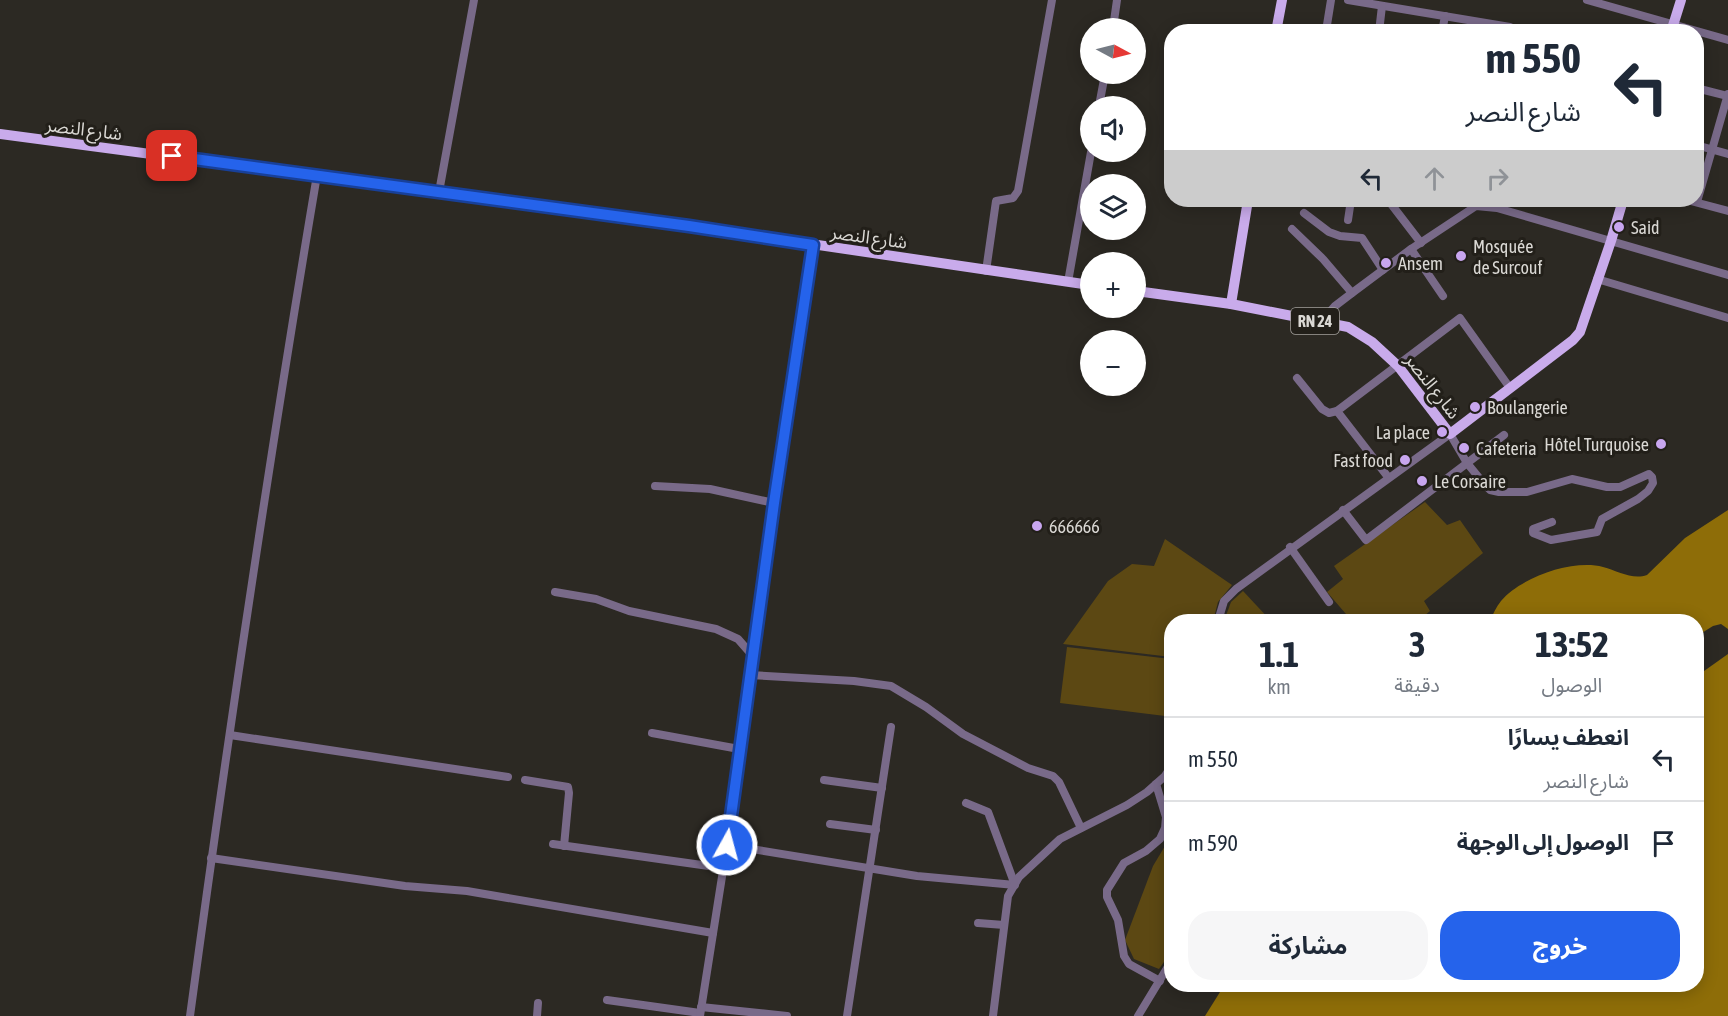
<!DOCTYPE html>
<html lang="ar">
<meta charset="utf-8">
<style>
:root{--surface:#fff;--page:#f6f6f7;--text:#1f2937;--muted:#747a83;--line:#e0e1e3;--accent:#2563eb}
body{margin:0;font-family:"Asap Condensed","Noto Sans Arabic",sans-serif;background:var(--page);color:var(--text);direction:rtl;height:100vh;display:flex;flex-direction:column;font-size:22px;white-space:nowrap}
*{box-sizing:border-box;margin:0}
p{font-size:20px;color:var(--muted)}
.icon{flex:none;width:33px;height:33px;fill:none;stroke:currentColor;stroke-width:2;stroke-linecap:round;stroke-linejoin:round}
.map{position:relative;flex:1;overflow:hidden;direction:ltr}
.details{position:absolute;left:1164px;top:614px;width:540px;height:378px;display:flex;flex-direction:column;background:var(--surface);border-radius:24px;box-shadow:0 3px 15px #0003;direction:rtl}
.details>*{flex:none}
.hud{position:absolute;left:1164px;top:24px;width:540px;height:183px;border-radius:24px;box-shadow:0 3px 15px #0003;direction:rtl;background:#fff;color:var(--text);overflow:hidden}
.needle{width:39px;rotate:97deg}
.fabs{position:absolute;left:1080px;top:18px;display:grid;gap:12px}
.fabs a{display:grid;place-items:center;width:66px;height:66px;border-radius:50%;background:var(--surface);box-shadow:0 3px 15px #0003;font-size:30px}
.pin{position:absolute;display:grid;place-items:center;width:51px;height:51px;color:#fff;margin:-26px;border-radius:12px;box-shadow:0 3px 9px #0006}
.me{position:absolute;width:66px;margin:-33px;rotate:7deg;stroke-linejoin:round;filter:drop-shadow(0 0 4px #0008)}
.turn{display:flex;align-items:center;gap:21px;height:126px;padding:0 24px;font-size:27px}
.turn .icon{width:78px;height:78px;stroke-width:2.5}
.turn b{display:block;font-size:42px;line-height:51px}
.lanes{display:flex;align-items:center;height:57px;padding:0 24px;background:#0003;justify-content:center;gap:30px;direction:ltr}
.lanes .off{opacity:.35}
.eta{display:flex;justify-content:space-evenly;align-items:center;height:102px;text-align:center}
.eta b{font-size:36px;font-weight:700;line-height:42px}
.primary-button{display:flex;gap:12px;margin-top:auto;padding:12px 24px}
.primary-button a{flex:1;height:69px;border-radius:24px;background:var(--accent);color:#fff;font-size:24px;font-weight:700;line-height:69px;text-align:center}
.primary-button a+a{background:var(--page);color:var(--text)}
ul{padding:0;list-style:none}
li{display:flex;align-items:center;gap:18px;height:84px;padding:0 24px;border-top:2px solid var(--line)}
li div{flex:1}
li b{display:block;font-size:22px}
li em{font-style:normal}
.map>svg:first-child{display:block}
</style>
<div class="map">
<svg width="1728" height="1016" viewBox="0 0 1728 1016">
<rect width="100%" height="100%" fill="#2c2923"/>
<!-- green -->
<g fill="#5c4813">
<polygon points="1425,502 1447,525 1460,520 1483,553 1424,601 1430,611 1418,621 1352,621 1327,592 1343,579 1334,566"/>
<polygon points="1165,539 1232,585 1218,602 1213,621 1172,621 1171,657 1063,644 1108,581 1132,564 1154,566"/>
<polygon points="1243,591 1271,621 1224,621 1231,602"/>
<polygon points="1067,647 1171,659 1165,716 1060,703"/>
<polygon points="1171,836 1171,952 1159,969 1134,959 1125,940 1153,866"/>
</g>
<!-- water -->
<path fill="#8e6d08" d="M1728,510V1016H1205L1225,984H1696V621H1490C1493,614 1496,607 1501,601C1521,577 1573,559 1603,567C1618,571 1632,580 1647,575L1685,538Z"/>
<!-- pier -->
<polygon fill="#2c2923" points="1721,624 1728,629 1728,654 1697,676 1697,636 1713,626"/>
<g fill="none" stroke-linecap="round" stroke-linejoin="round">
<!-- minor -->
<g stroke="#796a89" stroke-width="8">
<polyline points="1348,0 1510,27 1510,32"/>
<polyline points="1587,0 1728,40"/>
<polyline points="1113,28 1117,0"/>
<polyline points="1326,31 1331,0"/>
<polyline points="1379,32 1382,6"/>
<polyline points="1442,32 1445,16"/>
<polyline points="1696,88 1728,96"/>
<polyline points="1099,106 1105,74"/>
<polyline points="1696,145 1728,154"/>
<polyline points="439,192 474,0"/>
<polyline points="1388,200 1421,243"/>
<polyline points="1687,200 1728,211"/>
<polyline points="1697,202 1728,94"/>
<polyline points="1304,213 1329,232 1340,236 1362,238 1383,270"/>
<polyline points="1348,220 1351,200"/>
<polyline points="1292,229 1323,259 1352,293"/>
<polyline points="1411,249 1443,296"/>
<polyline points="986,271 996,201 1013,198 1018,191 1052,0"/>
<polyline points="1597,279 1728,318"/>
<polyline points="1068,282 1091,152"/>
<polyline points="1321,322 1335,306 1352,293 1411,249 1476,206 1497,208 1728,275"/>
<polyline points="1297,378 1322,409 1329,413 1337,411"/>
<polyline points="1388,477 1337,411 1460,318 1510,388"/>
<polyline points="655,486 710,489 774,503"/>
<polyline points="1343,510 1366,540 1504,435"/>
<polyline points="1290,547 1329,602"/>
<polyline points="555,592 596,599 629,611 716,629 738,639 752,655"/>
<polyline points="1218,621 1224,601 1236,589 1450,434 1467,463 1485,485 1490,490 1499,492 1527,492 1572,479 1607,487 1620,487 1649,474 1652,477 1653,483 1648,491 1638,499 1602,519 1597,532 1551,540 1533,533 1533,529 1552,522"/>
<polyline points="750,675 854,681 891,686 926,707 963,734 1028,768 1053,776 1059,782 1081,828"/>
<polyline points="652,733 739,749"/>
<polyline points="230,735 508,777"/>
<polyline points="525,780 568,787 569,793 564,846"/>
<polyline points="824,780 882,788"/>
<polyline points="1156,784 1166,817 1165,828 1160,839 1146,851 1124,863 1107,890 1107,897 1118,920 1124,956 1129,964 1160,981"/>
<polyline points="830,824 876,830"/>
<polyline points="553,844 723,868"/>
<polyline points="727,845 917,876 1015,885 988,812 966,803"/>
<polyline points="211,858 405,886 467,891 713,933"/>
<polyline points="978,923 1004,925"/>
<polyline points="607,1000 700,1013"/>
<polyline points="701,1007 787,1016"/>
<path d="M190,1016C228,735 270,454 317,175"/>
<polyline points="537,1016 538,1003"/>
<polyline points="700,1016 727,845 774,503 813,245"/>
<polyline points="847,1016 891,727"/>
<polyline points="993,1016 1008,896 1019,877 1060,839 1127,805 1147,792 1165,776 1172,765"/>
<polyline points="1138,1016 1172,960"/>
</g>
<!-- major -->
<g stroke="#c9abeb" stroke-width="10">
<polyline points="1276,32 1282,0"/>
<polyline points="1671,32 1681,0"/>
<polyline points="0,134 669,223 1090,285"/>
<polyline points="1136,291 1231,304 1348,327 1372,342 1398,366 1450,434 1573,340 1580,332 1611,241 1623,200"/>
<polyline points="1231,304 1248,200"/>
</g>
</g>
<g fill="none" stroke-linecap="round" stroke-linejoin="round">
<!-- route casing -->
<g stroke="#184099" stroke-width="15">
<polyline id="route" points="172,156 689,226 813,245 774,503 727,845"/>
</g>
<!-- route -->
<use href="#route" stroke="#2563eb" stroke-width="10"/>
</g>
<!-- markers -->
<g fill="#c8a6ef" stroke="#221f19" stroke-width="2">
<circle cx="1619" cy="227" r="6"/>
<circle cx="1461" cy="256" r="6"/>
<circle cx="1386" cy="263" r="6"/>
<circle cx="1475" cy="407" r="6"/>
<circle cx="1442" cy="432" r="6"/>
<circle cx="1661" cy="444" r="6"/>
<circle cx="1464" cy="448" r="6"/>
<circle cx="1405" cy="460" r="6"/>
<circle cx="1422" cy="481" r="6"/>
<circle cx="1037" cy="526" r="6"/>
</g>
<g text-anchor="middle" dominant-baseline="central" stroke-width="6" stroke-linejoin="round" paint-order="stroke">
<!-- shield labels -->
<rect fill="#221f19" stroke="#a3a09c" stroke-width="1.5" x="1291" y="308" width="48" height="26" rx="4.5"/>
<g font-size="16" font-weight="bold" fill="#dad8d4">
<text x="1315" y="321">RN 24</text>
</g>
<!-- street labels -->
<g font-size="18" fill="#dad8d4" stroke="#221f19">
<text transform="translate(84 129) rotate(7)">شارع النصر</text>
<text transform="translate(869 237) rotate(8)">شارع النصر</text>
<text transform="translate(1433 386) rotate(52)">شارع النصر</text>
</g>
<!-- poi labels -->
<g font-size="18" fill="#dad8d4" stroke="#221f19" text-anchor="start">
<text x="1631" y="227">Said</text>
<text x="1473" y="246">Mosquée<tspan x="1473" dy="21">de Surcouf</tspan></text>
<text x="1398" y="263">Ansem</text>
<text x="1487" y="407">Boulangerie</text>
<text x="1430" y="432" text-anchor="end">La place</text>
<text x="1649" y="444" text-anchor="end">Hôtel Turquoise</text>
<text x="1476" y="448">Cafeteria</text>
<text x="1393" y="460" text-anchor="end">Fast food</text>
<text x="1434" y="481">Le Corsaire</text>
<text x="1049" y="526">666666</text>
</g>
</g>
</svg>
<div class="fabs">
<a><svg class="needle" viewBox="-14 -14 28 28"><path d="M0-13l5 13h-10z" fill="#e53935"/><path d="M0 13l5-13h-10z" fill="#747a83"/></svg></a>
<a><svg class="icon" aria-label="sound" viewBox="0 0 24 24"><path d="M4 9h4l5-4v14l-5-4H4zM17 9q2 3 0 6"/></svg></a>
<a><svg class="icon" aria-label="layers" viewBox="0 0 24 24"><path d="M12 4l9 5-9 5-9-5zM3 14l9 5 9-5"/></svg></a>
<a>+</a>
<a>−</a>
</div>
<div class="pin" style="left:172px;top:156px;background:#d93025"><svg class="icon" aria-label="arrive" viewBox="0 0 24 24"><path d="M6 21V4h12l-3 4 3 4H6"/></svg></div>
<svg class="me" style="left:727px;top:845px" viewBox="-20 -20 40 40"><circle r="17" fill="#2563eb" stroke="#fff" stroke-width="3"/><path d="M0-11L8 9 0 5-8 9z" fill="#fff"/></svg>
<div class="hud">
<div class="turn"><svg class="icon" aria-label="left" viewBox="0 0 24 24"><path d="M17 20v-9H6M10 6l-5 5 5 5"/></svg><div><b>550 m</b>شارع النصر</div></div>
<div class="lanes"><svg class="icon" aria-label="left" viewBox="0 0 24 24"><path d="M17 20v-9H6M10 6l-5 5 5 5"/></svg><svg class="icon off" aria-label="ahead" viewBox="0 0 24 24"><path d="M12 20V5M6 11l6-6 6 6"/></svg><svg class="icon off" aria-label="right" viewBox="0 0 24 24"><path d="M7 20v-9h11M14 6l5 5-5 5"/></svg></div>
</div>
<section class="details">
<div class="eta">
<div><b>13:52</b><p>الوصول</p></div>
<div><b>3</b><p>دقيقة</p></div>
<div><b>1.1</b><p>km</p></div>
</div>
<ul>
<li><svg class="icon" aria-label="left" viewBox="0 0 24 24"><path d="M17 20v-9H6M10 6l-5 5 5 5"/></svg><div><b>انعطف يسارًا</b><p>شارع النصر</p></div><em>550 m</em></li>
<li><svg class="icon" aria-label="arrive" viewBox="0 0 24 24"><path d="M6 21V4h12l-3 4 3 4H6"/></svg><div><b>الوصول إلى الوجهة</b></div><em>590 m</em></li>
</ul>
<div class="primary-button"><a>خروج</a><a>مشاركة</a></div>
</section>
</div>
